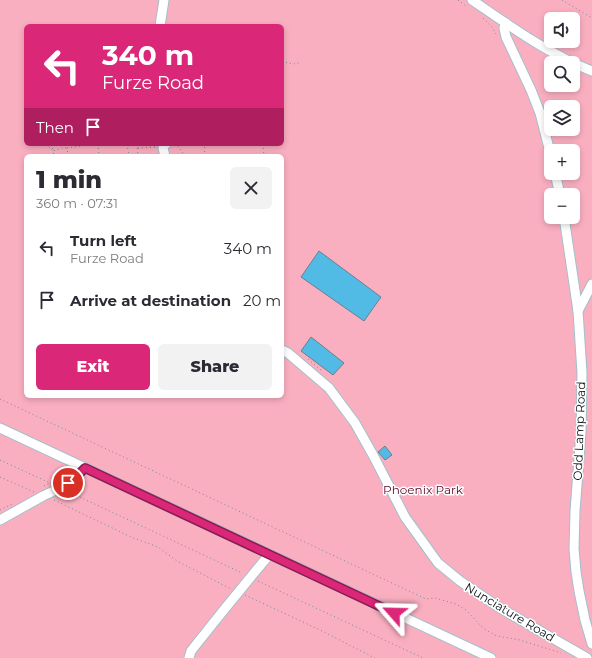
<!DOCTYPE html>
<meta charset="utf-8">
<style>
:root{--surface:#fff;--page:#f2f2f3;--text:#2b2b33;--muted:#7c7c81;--accent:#db2777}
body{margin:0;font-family:Montserrat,sans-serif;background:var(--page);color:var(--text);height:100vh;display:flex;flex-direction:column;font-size:15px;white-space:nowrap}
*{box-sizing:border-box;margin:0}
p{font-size:13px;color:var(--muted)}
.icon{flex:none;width:22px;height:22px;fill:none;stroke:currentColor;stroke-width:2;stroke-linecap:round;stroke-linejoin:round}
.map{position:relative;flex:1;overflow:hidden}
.side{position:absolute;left:24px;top:154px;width:260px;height:244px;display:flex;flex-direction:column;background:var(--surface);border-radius:6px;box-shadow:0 2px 6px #0003}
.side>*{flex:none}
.top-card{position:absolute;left:24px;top:24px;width:260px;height:122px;border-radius:6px;box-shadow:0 2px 6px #0003;background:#db2777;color:#fff;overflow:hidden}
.controls{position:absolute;left:544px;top:12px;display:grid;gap:8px}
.controls a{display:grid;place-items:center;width:36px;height:36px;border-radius:6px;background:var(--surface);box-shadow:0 2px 6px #0003;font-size:20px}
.pin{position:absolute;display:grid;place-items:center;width:34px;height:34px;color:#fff;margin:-17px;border:2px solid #fff;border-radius:50%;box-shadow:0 1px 4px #0007}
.me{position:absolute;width:44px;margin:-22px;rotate:295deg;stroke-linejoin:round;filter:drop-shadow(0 0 3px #0008)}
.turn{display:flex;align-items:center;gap:14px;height:84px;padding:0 12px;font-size:18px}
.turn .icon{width:52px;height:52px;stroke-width:2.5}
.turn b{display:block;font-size:28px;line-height:34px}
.then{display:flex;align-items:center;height:38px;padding:0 12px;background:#0003;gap:8px;font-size:15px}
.round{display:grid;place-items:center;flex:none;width:42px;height:42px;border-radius:6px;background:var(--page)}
.overview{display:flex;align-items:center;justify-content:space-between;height:68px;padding:0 12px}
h1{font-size:24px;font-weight:800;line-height:30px}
.primary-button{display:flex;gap:8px;margin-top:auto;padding:8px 12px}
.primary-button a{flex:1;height:46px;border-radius:6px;background:var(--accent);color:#fff;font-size:16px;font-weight:800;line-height:46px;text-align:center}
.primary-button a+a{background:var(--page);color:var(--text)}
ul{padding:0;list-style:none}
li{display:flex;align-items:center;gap:12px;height:52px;padding:0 12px}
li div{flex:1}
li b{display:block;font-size:15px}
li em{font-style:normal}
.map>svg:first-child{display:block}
</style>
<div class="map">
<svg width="592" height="658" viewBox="0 0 592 658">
<rect width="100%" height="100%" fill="#d4f1fe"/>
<!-- green -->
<path fill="#faafc1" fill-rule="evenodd" d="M0,0H592V658H0ZM551,19H573V41H551ZM26,26H282V144H26ZM551,63H573V85H551ZM551,107H573V129H551ZM551,151H573V173H551ZM26,156H282V396H26ZM551,195H573V217H551Z"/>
<!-- building -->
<g fill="#52bbe5" stroke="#67818d">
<polygon points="319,251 381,297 364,321 301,277"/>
<polygon points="311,337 344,363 333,375 301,351"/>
<polygon points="385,446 392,455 385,460 378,452"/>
</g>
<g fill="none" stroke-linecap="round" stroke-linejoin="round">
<!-- minor casing -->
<g stroke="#a3bfcb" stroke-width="11">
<g id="minor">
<path d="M472,0C510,26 548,54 592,71"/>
<polyline points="506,23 504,28 506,37 531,90 540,113 551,156"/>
<polyline points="160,26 164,0"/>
<polyline points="165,156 163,148 164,145 166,144"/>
<polyline points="555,173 560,195"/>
<polyline points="564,217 578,311 582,373 581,432 575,511 574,549 576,572 579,591 585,620 592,644"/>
<polyline points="578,311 592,284"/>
<polyline points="282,350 288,353 329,388 355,423 373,455 405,517 438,563 460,581 500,608 587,658"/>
<polyline points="0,428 491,658"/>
<polyline points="0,520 43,496 60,488 75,478 85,468"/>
<path d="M189,658L191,651C217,618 243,586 269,555"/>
</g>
</g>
<!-- path -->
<g stroke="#768a93" stroke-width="1" stroke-dasharray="1 3" stroke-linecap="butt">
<polyline points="458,0 466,6"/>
<polyline points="562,0 592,18"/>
<polyline points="483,18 492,27 496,34"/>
<polyline points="282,62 296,64 301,62"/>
<polyline points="46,144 53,151 54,156"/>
<polyline points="52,144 53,151 62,148 67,148"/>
<polyline points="98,144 99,156"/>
<polyline points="127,144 129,156"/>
<polyline points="137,144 138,156"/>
<polyline points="263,144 264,156"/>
<polyline points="174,145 177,145 185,156"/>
<polyline points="138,148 155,147"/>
<polyline points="68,156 67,148 95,144"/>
<polyline points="204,156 205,144"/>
<polyline points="308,359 322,371"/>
<polyline points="0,399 426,599 435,598 456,604 466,610 484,629 497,636 520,640 561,653"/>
<polyline points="0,460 50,483"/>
<polyline points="0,477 34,492"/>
<polyline points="44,486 63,476"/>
<polyline points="69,492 242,573"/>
<polyline points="54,500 131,537 158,547 177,561 231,589"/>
<polyline points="0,510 12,504"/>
<polyline points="258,581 423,658"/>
<polyline points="245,595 320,630 375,658"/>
</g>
<!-- minor -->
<use href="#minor" stroke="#fff" stroke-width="9"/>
</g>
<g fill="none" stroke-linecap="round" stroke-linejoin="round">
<!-- route casing -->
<g stroke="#8e194d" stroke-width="10">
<polyline id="route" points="68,483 75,478 85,468 394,613"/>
</g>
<!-- route -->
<use href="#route" stroke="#db2777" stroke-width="7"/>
</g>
<g text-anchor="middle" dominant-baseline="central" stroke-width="3" stroke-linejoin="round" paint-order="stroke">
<!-- street labels -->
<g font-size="12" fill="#091318" stroke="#fff">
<text transform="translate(579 431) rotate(-88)">Odd Lamp Road</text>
<text transform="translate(510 612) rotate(31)">Nunciature Road</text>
</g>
<!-- park labels -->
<g font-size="12" fill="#59072a" stroke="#fff">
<text x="423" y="489">Phoenix Park</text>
</g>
</g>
</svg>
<div class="controls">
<a><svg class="icon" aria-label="sound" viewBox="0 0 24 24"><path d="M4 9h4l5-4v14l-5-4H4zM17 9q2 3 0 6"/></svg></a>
<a><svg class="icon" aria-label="search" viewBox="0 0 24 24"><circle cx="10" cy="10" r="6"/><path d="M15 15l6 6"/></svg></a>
<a><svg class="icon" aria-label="layers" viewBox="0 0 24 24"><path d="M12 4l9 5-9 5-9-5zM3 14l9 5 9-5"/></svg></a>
<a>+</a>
<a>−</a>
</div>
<div class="pin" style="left:68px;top:483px;background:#d93025"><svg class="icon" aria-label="arrive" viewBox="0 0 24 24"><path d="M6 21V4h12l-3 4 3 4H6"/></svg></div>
<svg class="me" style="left:394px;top:613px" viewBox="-20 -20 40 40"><path d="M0-17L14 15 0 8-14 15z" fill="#db2777" stroke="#fff" stroke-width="4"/></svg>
<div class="top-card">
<div class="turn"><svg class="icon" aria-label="left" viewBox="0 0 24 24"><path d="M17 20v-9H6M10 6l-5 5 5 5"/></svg><div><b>340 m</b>Furze Road</div></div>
<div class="then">Then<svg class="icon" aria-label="arrive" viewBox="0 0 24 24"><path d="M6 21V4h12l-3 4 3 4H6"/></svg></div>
</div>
<section class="side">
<div class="overview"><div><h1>1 min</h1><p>360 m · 07:31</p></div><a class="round"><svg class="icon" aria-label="close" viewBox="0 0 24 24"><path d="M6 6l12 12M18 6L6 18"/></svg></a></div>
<ul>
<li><svg class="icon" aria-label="left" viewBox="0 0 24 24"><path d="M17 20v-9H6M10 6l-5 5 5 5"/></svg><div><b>Turn left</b><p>Furze Road</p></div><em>340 m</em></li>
<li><svg class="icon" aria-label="arrive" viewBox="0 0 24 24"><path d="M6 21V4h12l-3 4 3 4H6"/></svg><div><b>Arrive at destination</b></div><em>20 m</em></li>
</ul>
<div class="primary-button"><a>Exit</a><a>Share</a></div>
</section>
</div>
